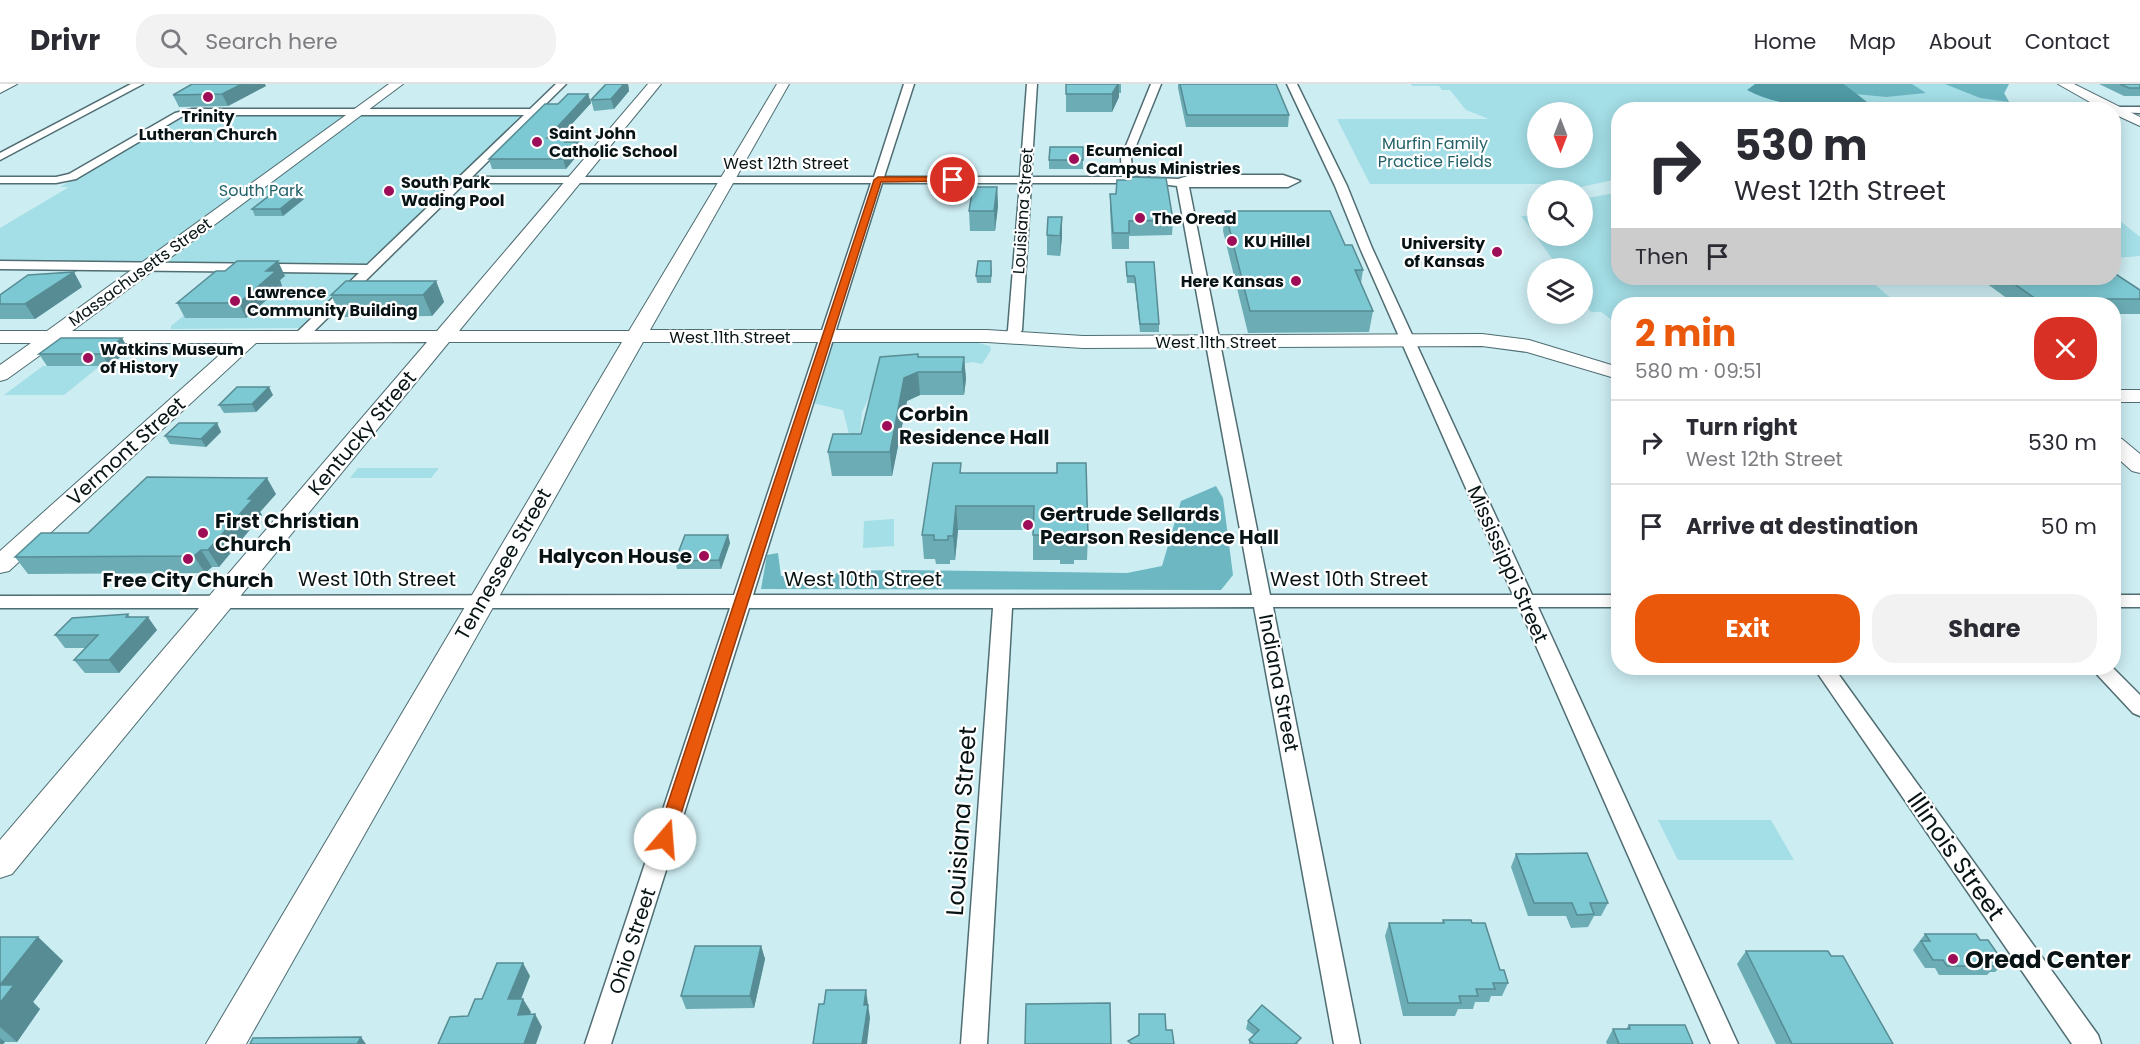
<!DOCTYPE html>
<meta charset="utf-8">
<style>
:root{--surface:#fff;--page:#f2f2f3;--text:#2b2b33;--muted:#7c7c81;--line:#e1e1e2;--accent:#ea580c}
body{margin:0;font-family:Poppins,sans-serif;background:var(--page);color:var(--text);height:100vh;display:flex;flex-direction:column;font-size:22px;white-space:nowrap}
*{box-sizing:border-box;margin:0}
p{font-size:20px;color:var(--muted)}
.icon{flex:none;width:33px;height:33px;fill:none;stroke:currentColor;stroke-width:2;stroke-linecap:round;stroke-linejoin:round}
.map{position:relative;flex:1;overflow:hidden}
.sheet{position:absolute;left:1611px;top:213px;width:510px;height:378px;display:flex;flex-direction:column;background:var(--surface);border-radius:24px;box-shadow:0 3px 15px #0003}
.sheet>*{flex:none}
.top-card{position:absolute;left:1611px;top:18px;width:510px;height:183px;border-radius:24px;box-shadow:0 3px 15px #0003;background:#fff;color:var(--text);overflow:hidden}
.needle{width:39px;rotate:180deg}
.fabs{position:absolute;left:1527px;top:18px;display:grid;gap:12px}
.fabs a{display:grid;place-items:center;width:66px;height:66px;border-radius:50%;background:var(--surface);box-shadow:0 3px 15px #0003;font-size:30px}
.pin{position:absolute;display:grid;place-items:center;width:51px;height:51px;color:#fff;margin:-26px;border:3px solid #fff;border-radius:50%;box-shadow:0 2px 6px #0007}
.me{position:absolute;width:66px;margin:-33px;rotate:18deg;stroke-linejoin:round;filter:drop-shadow(0 0 4px #0008)}
.turn{display:flex;align-items:center;gap:21px;height:126px;padding:0 24px;font-size:27px}
.turn .icon{width:78px;height:78px;stroke-width:2.5}
.turn b{display:block;font-size:42px;line-height:51px}
.then{display:flex;align-items:center;height:57px;padding:0 24px;background:#0003;gap:12px;font-size:22px}
.round{display:grid;place-items:center;flex:none;width:63px;height:63px;border-radius:24px;background:var(--page)}
.summary{display:flex;align-items:center;justify-content:space-between;height:102px;padding:0 24px}
h1{font-size:36px;font-weight:700;line-height:45px;color:var(--accent)}
.cta{display:flex;gap:12px;margin-top:auto;padding:12px 24px}
.cta a{flex:1;height:69px;border-radius:24px;background:var(--accent);color:#fff;font-size:24px;font-weight:700;line-height:69px;text-align:center}
.cta a+a{background:var(--page);color:var(--text)}
ul{padding:0;list-style:none}
li{display:flex;align-items:center;gap:18px;height:84px;padding:0 24px;border-top:2px solid var(--line)}
li div{flex:1}
li b{display:block;font-size:22px}
li em{font-style:normal}
header{display:flex;align-items:center;gap:36px;box-sizing:border-box;height:84px;padding:0 30px;background:var(--surface);border-bottom:2px solid var(--line)}
header strong{font-size:28px}
nav{display:flex;gap:33px;margin-inline-start:auto;font-size:21px}
.search{width:420px;height:54px;background:var(--page);display:flex;align-items:center;gap:15px;box-sizing:border-box;padding:0 21px;border-radius:24px;color:var(--muted);font-size:22px}
.map>svg:first-child{display:block}
</style>
<header>
<strong>Drivr</strong>
<div class="search"><svg class="icon" aria-label="search" viewBox="0 0 24 24"><circle cx="10" cy="10" r="6"/><path d="M15 15l6 6"/></svg>Search here</div>
<nav><a>Home</a><a>Map</a><a>About</a><a>Contact</a></nav>
</header>
<div class="map">
<svg width="2140" height="960" viewBox="0 0 2140 960">
<rect width="100%" height="100%" fill="#ccedf2"/>
<!-- green -->
<g fill="#a4dee6" fill-rule="evenodd">
<path d="M1411,0H2009L2004,11L2015,25L1618,26V95L1567,106L1547,103L1543,100H1370L1337,35H1489L1466,26L1450,6H1442L1439,2H1412ZM1538,28H1582V74H1538Z"/>
<polygon points="187,30 520,30 523,32 366,180 356,182 0,178 0,144 69,103 60,103"/>
<polygon points="1609,110 1618,110 1618,194 1867,194 1898,220 1618,220 1618,241 1601,228 1591,228 1583,217 1582,184 1559,184 1521,132 1537,132 1538,152 1582,152 1583,115"/>
<polygon points="2114,132 2140,153 2140,172 2114,174"/>
<polygon points="254,187 360,189 301,244 171,245 171,242 225,198"/>
<polygon points="832,259 979,259 990,262 991,266 982,280 973,278 878,294 862,328 858,369 852,362 843,326 812,319"/>
<polygon points="43,282 100,282 64,311 4,311"/>
<polygon points="358,384 439,384 431,394 350,394"/>
<polygon points="894,435 894,462 863,464 864,437"/>
<polygon points="1658,736 1771,736 1794,776 1678,776"/>
</g>
<!-- forest -->
<g fill="#6cb7c2">
<polygon points="1844,0 1912,0 1926,9 1886,13 1856,10"/>
<polygon points="1945,0 2009,0 2004,9 2009,18 1980,14"/>
<polygon points="1216,402 1223,414 1233,491 1221,506 761,505 767,471 778,469 781,492 830,492 842,487 902,486 1127,489 1162,482 1181,417"/>
</g>
<!-- water -->
<path fill="#4f9aa5" d="M1755,0H1844L1876,25C1837,26 1782,25 1747,6Z"/>
<g fill="none" stroke-linecap="round" stroke-linejoin="round">
<!-- street casing -->
<g stroke="#4f6d72" stroke-width="3">
<g id="street">
<polygon points="131,0 143,0 0,76 0,69"/>
<path d="M556,0H566L472,93H874L904,0H914L884,93H1020L1027,0H1037L1031,93H1122L1121,74L1151,0H1161L1131,74L1133,93L1178,95L1191,91H1283L1300,97L1288,103H1189L1270,511H1513L1360,164L1335,102L1287,0H1297L1347,102L1372,164L1532,511H1618V523H1538L1738,960H1711L1519,523H1273L1360,960H1334L1254,523L1012,524L987,960H961L993,524H749L611,960H585L730,524H0V512L734,511L871,99H465L305,256H295L293,253L295,250L359,189L0,185V177L367,181L524,31H192L181,33L76,95L56,99H0V93H56L69,90L175,29L192,25H530ZM882,99H1020L1008,246L1003,254L1010,258L1015,257L1022,246L1031,99H1152L1177,102L1252,511H753Z"/>
<polygon points="2116,23 2140,23 2140,29 2114,28 2112,26"/>
<rect x="2114" y="511" width="26" height="12"/>
<polygon points="1814,584 1834,584 2098,951 2101,960 2072,960"/>
<polygon points="2091,584 2113,584 2140,611 2140,632 2133,629"/>
</g>
</g>
<!-- secondary casing -->
<g stroke="#4f6d72" stroke-width="2">
<g id="secondary">
<polygon points="0,0 17,0 0,9"/>
<polygon points="389,0 403,0 72,247 437,247 648,0 661,0 459,247 629,247 777,0 789,0 650,246 987,246 1083,252 1482,250 1529,256 1618,283 1618,295 1527,268 1482,262 1083,264 987,258 643,258 246,960 206,960 622,258 449,258 12,790 0,794 0,756 427,258 256,259 9,487 0,489 0,467 233,259 57,259 7,295 0,297 0,281 31,259 0,259 0,247 47,247"/>
<polygon points="2058,0 2074,0 2140,33 2140,42 2114,30 2114,26 2104,26"/>
<rect x="2114" y="306" width="26" height="12"/>
<polygon points="2114,353 2122,355 2140,370 2140,389 2132,387 2114,371"/>
</g>
</g>
<!-- street -->
<use href="#street" fill="#fff" fill-rule="evenodd"/>
<!-- secondary -->
<use href="#secondary" fill="#fff" fill-rule="evenodd"/>
</g>
<!-- wall -->
<g fill="#6bacb5">
<polygon points="606,0 628,0 629,7 614,25 594,27 591,16"/>
<polygon points="1066,0 1121,0 1121,9 1119,9 1119,13 1112,28 1066,28"/>
<polygon points="1178,0 1276,0 1289,31 1288,43 1186,43 1178,4"/>
<polygon points="2099,0 2140,0 2140,12 2124,12"/>
<polygon points="266,2 228,22 179,23 173,11"/>
<polygon points="588,10 591,19 559,54 570,58 578,58 580,68 566,85 492,85 489,75 558,20"/>
<polygon points="1083,63 1083,85 1049,85 1049,76"/>
<polygon points="997,103 998,122 995,147 970,147 969,127"/>
<polygon points="301,108 304,115 283,132 255,132 252,125"/>
<polygon points="1110,110 1173,136 1172,151 1129,152 1129,165 1112,165 1110,125"/>
<polygon points="1225,127 1345,161 1363,186 1361,199 1373,227 1369,248 1248,249 1223,147"/>
<polygon points="1047,151 1062,153 1060,172 1047,171"/>
<polygon points="1126,178 1159,240 1159,248 1140,248 1135,201 1134,199 1127,199"/>
<polygon points="992,184 991,199 977,199 976,192"/>
<polygon points="285,192 280,196 282,202 246,234 185,234 177,219"/>
<polygon points="1979,194 2114,194 2140,206 2140,230 2114,230 2114,220 2015,220"/>
<polygon points="436,197 444,218 432,232 341,233 331,211"/>
<polygon points="82,203 35,235 0,235 0,211"/>
<polygon points="122,254 129,266 109,282 47,282 39,270"/>
<polygon points="918,273 964,273 966,295 964,311 920,311 907,317 892,392 832,392 828,368 861,350"/>
<polygon points="273,311 256,328 224,329 219,321"/>
<polygon points="217,339 221,348 206,363 170,360 165,352"/>
<polygon points="962,389 1057,389 1088,451 1087,476 1074,476 1074,480 1060,480 1060,476 1033,476 1033,446 958,446 955,476 950,476 950,480 936,480 935,475 924,475 922,451"/>
<polygon points="276,410 260,428 262,431 219,483 212,483 205,489 28,490 15,473 88,449"/>
<polygon points="728,451 730,459 721,485 677,485 675,477"/>
<polygon points="128,530 130,533 157,546 119,589 85,589 74,576 85,564 65,564 55,551"/>
<polygon points="1516,770 1608,819 1601,832 1594,832 1588,843 1571,844 1566,832 1528,832 1511,783"/>
<polygon points="1443,836 1472,839 1508,899 1502,912 1491,912 1489,918 1475,918 1473,925 1458,925 1455,932 1403,932 1385,852 1389,839 1442,839"/>
<polygon points="1925,850 1980,856 2004,879 1995,888 1990,888 1987,891 1939,891 1935,884 1925,884 1913,866"/>
<polygon points="0,853 38,853 63,877 33,918 40,925 17,958 5,958 3,960 0,960"/>
<polygon points="761,862 765,875 754,924 686,925 681,912"/>
<polygon points="1746,867 1831,872 1893,960 1776,960 1737,880"/>
<polygon points="1248,937 1299,960 1249,960 1249,956 1254,951 1246,945"/>
<polygon points="1629,941 1693,960 1607,960 1606,958 1613,945 1626,945"/>
</g>
<!-- shaded-wall -->
<g fill="#578c94">
<polygon points="242,0 265,0 266,2 228,22 222,10"/>
<polygon points="624,0 628,0 629,7 614,25 611,15"/>
<polygon points="1118,0 1119,0 1119,13 1112,28 1112,10"/>
<polygon points="588,10 591,19 550,64 547,54"/>
<polygon points="578,58 580,68 566,85 563,75"/>
<polygon points="997,103 998,122 995,147 994,127"/>
<polygon points="301,108 304,115 283,132 280,125"/>
<polygon points="1062,133 1062,153 1060,172 1060,152"/>
<polygon points="278,177 285,192 280,196 282,202 246,234 239,219 266,187"/>
<polygon points="74,188 82,203 35,235 25,220"/>
<polygon points="436,197 444,218 432,232 423,211"/>
<polygon points="122,254 129,266 109,282 102,270"/>
<polygon points="964,273 966,295 964,311 962,288"/>
<polygon points="918,288 920,311 907,317 892,392 890,368 904,294"/>
<polygon points="269,303 273,311 256,328 252,320"/>
<polygon points="217,339 221,348 206,363 201,355"/>
<polygon points="267,394 276,410 260,428 262,431 219,483 208,466 248,415"/>
<polygon points="956,422 958,446 955,476 953,452"/>
<polygon points="728,451 730,459 721,485 719,476"/>
<polygon points="201,466 212,483 205,489 194,472"/>
<polygon points="148,533 157,546 119,589 109,576"/>
<polygon points="38,853 63,877 33,918 40,925 17,958 0,943 0,901"/>
<polygon points="761,862 765,875 754,924 750,912"/>
<polygon points="523,879 530,892 516,928 508,915"/>
<polygon points="866,906 870,934 867,960 862,960 864,921"/>
<polygon points="523,915 531,928 525,943 518,931"/>
<polygon points="535,930 542,943 536,960 524,960"/>
<polygon points="361,953 366,960 357,960"/>
<polygon points="0,954 5,958 3,960 0,960"/>
</g>
<!-- building -->
<g fill="#7cc8d3" stroke="#578c94" stroke-width="1.5">
<polygon points="192,0 242,0 222,10 173,11"/>
<polygon points="606,0 624,0 611,15 591,16"/>
<polygon points="1066,0 1118,0 1112,10 1066,10"/>
<polygon points="1180,0 1276,0 1289,31 1187,31"/>
<polygon points="2120,0 2140,0 2140,4 2129,4"/>
<polygon points="568,10 588,10 547,54 569,54 565,58 578,58 563,75 489,75 545,20 558,20"/>
<polygon points="1050,63 1083,63 1083,76 1049,76"/>
<polygon points="1130,93 1166,94 1173,136 1129,137 1129,149 1113,149 1110,110 1116,110 1117,96 1130,96"/>
<polygon points="973,103 997,103 994,127 969,127"/>
<polygon points="274,108 301,108 280,125 252,125"/>
<polygon points="1225,127 1330,127 1345,161 1352,161 1363,186 1355,186 1373,227 1250,227"/>
<polygon points="1048,133 1062,133 1060,152 1047,151"/>
<polygon points="237,177 278,177 266,187 276,187 239,219 177,219 216,187 225,187"/>
<polygon points="978,177 991,177 991,192 976,192"/>
<polygon points="1126,178 1154,178 1159,240 1140,240 1135,194 1134,192 1127,192"/>
<polygon points="74,188 25,220 0,220 0,211 28,191"/>
<polygon points="2114,189 2140,206 2140,215 2036,215 2006,194 2114,194"/>
<polygon points="346,197 436,197 423,211 331,211"/>
<polygon points="61,254 122,254 102,270 39,270"/>
<polygon points="918,270 918,273 964,273 962,288 918,288 904,294 890,368 828,368 833,350 861,350 880,273"/>
<polygon points="237,303 269,303 252,320 219,321"/>
<polygon points="179,339 217,339 201,355 165,352"/>
<polygon points="933,379 961,379 960,389 1057,389 1057,379 1086,379 1088,451 1074,451 1074,456 1060,456 1060,451 1033,451 1034,422 956,422 953,452 948,452 948,456 934,456 934,451 922,451"/>
<polygon points="147,393 267,394 248,415 253,415 208,466 201,466 194,472 15,473 41,449 88,449"/>
<polygon points="685,451 728,451 719,476 675,477"/>
<polygon points="128,530 126,533 148,533 109,576 74,576 98,551 55,551 72,534"/>
<polygon points="1587,769 1608,819 1590,819 1594,830 1577,831 1572,819 1534,819 1516,770"/>
<polygon points="1443,836 1471,836 1472,839 1485,839 1500,886 1504,886 1508,899 1493,899 1495,905 1476,905 1478,912 1459,912 1461,919 1408,919 1389,839 1444,839"/>
<polygon points="1925,850 1976,850 1980,856 1988,856 2004,879 1994,879 1996,882 1947,882 1943,876 1933,876 1921,857 1930,857"/>
<polygon points="0,853 38,853 0,901 14,901 0,919"/>
<polygon points="695,862 761,862 750,912 681,912"/>
<polygon points="1746,867 1828,867 1831,872 1843,872 1893,960 1792,960"/>
<polygon points="497,879 523,879 508,915 523,915 518,931 535,930 524,960 438,960 450,933 468,932 475,915 482,915"/>
<polygon points="826,906 866,906 864,921 868,921 862,960 813,960 819,920 824,920"/>
<polygon points="1110,919 1111,960 1025,960 1026,920"/>
<polygon points="1262,921 1301,954 1295,960 1254,960 1249,956 1259,946 1248,937"/>
<polygon points="1139,930 1165,930 1166,946 1172,946 1174,960 1132,960 1128,957 1139,951"/>
<polygon points="1629,941 1685,941 1693,960 1619,960 1613,945 1630,945"/>
<polygon points="361,953 357,960 250,960 253,954"/>
</g>
<!-- route -->
<polygon fill="#ea580c" stroke="#983908" stroke-width="1.5" points="953,93 957,96 956,97 881,98 673,755 671,760 665,762 658,760 656,755 874,96 878,93"/>
<!-- markers -->
<g fill="#9e0d58" stroke="#fff" stroke-width="2">
<circle cx="208" cy="13" r="6"/>
<circle cx="537" cy="58" r="6"/>
<circle cx="1074" cy="75" r="6"/>
<circle cx="389" cy="107" r="6"/>
<circle cx="1140" cy="134" r="6"/>
<circle cx="1232" cy="157" r="6"/>
<circle cx="1497" cy="168" r="6"/>
<circle cx="1296" cy="197" r="6"/>
<circle cx="235" cy="217" r="6"/>
<circle cx="88" cy="274" r="6"/>
<circle cx="887" cy="342" r="6"/>
<circle cx="1028" cy="441" r="6"/>
<circle cx="203" cy="449" r="6"/>
<circle cx="704" cy="472" r="6"/>
<circle cx="188" cy="475" r="6"/>
<circle cx="1953" cy="875" r="6"/>
</g>
<g text-anchor="middle" dominant-baseline="central" stroke-width="4.5" stroke-linejoin="round" paint-order="stroke">
<!-- far-poi labels -->
<g font-size="16" font-weight="bold" fill="#071315" stroke="#fff" text-anchor="start">
<text x="208" y="32" text-anchor="middle">Trinity<tspan x="208" dy="18">Lutheran Church</tspan></text>
<text x="549" y="49">Saint John<tspan x="549" dy="18">Catholic School</tspan></text>
<text x="1086" y="66">Ecumenical<tspan x="1086" dy="18">Campus Ministries</tspan></text>
<text x="401" y="98">South Park<tspan x="401" dy="18">Wading Pool</tspan></text>
<text x="1152" y="134">The Oread</text>
<text x="1244" y="157">KU Hillel</text>
<text x="1485" y="159" text-anchor="end">University<tspan x="1485" dy="18">of Kansas</tspan></text>
<text x="1284" y="197" text-anchor="end">Here Kansas</text>
<text x="247" y="208">Lawrence<tspan x="247" dy="18">Community Building</tspan></text>
<text x="100" y="265">Watkins Museum<tspan x="100" dy="18">of History</tspan></text>
</g>
<!-- far-park labels -->
<g font-size="16" fill="#236169" stroke="#fff">
<text x="1435" y="59">Murfin Family<tspan x="1435" dy="18">Practice Fields</tspan></text>
<text x="261" y="106">South Park</text>
</g>
<!-- far-street labels -->
<g font-size="16" fill="#071315" stroke="#fff">
<text x="786" y="79">West 12th Street</text>
<text transform="translate(1023 127) rotate(-86)">Louisiana Street</text>
<text transform="translate(140 188) rotate(-36)">Massachusetts Street</text>
<text x="730" y="253">West 11th Street</text>
<text x="1216" y="258">West 11th Street</text>
</g>
<!-- poi labels -->
<g font-size="20" font-weight="bold" fill="#071315" stroke="#fff" text-anchor="start">
<text x="899" y="330">Corbin<tspan x="899" dy="23">Residence Hall</tspan></text>
<text x="1040" y="430">Gertrude Sellards<tspan x="1040" dy="23">Pearson Residence Hall</tspan></text>
<text x="215" y="437">First Christian<tspan x="215" dy="23">Church</tspan></text>
<text x="692" y="472" text-anchor="end">Halycon House</text>
<text x="188" y="496" text-anchor="middle">Free City Church</text>
</g>
<!-- street labels -->
<g font-size="20" fill="#071315" stroke="#fff">
<text transform="translate(362 349) rotate(-50)">Kentucky Street</text>
<text transform="translate(126 367) rotate(-42)">Vermont Street</text>
<text transform="translate(503 480) rotate(-60)">Tennessee Street</text>
<text transform="translate(1508 480) rotate(66)">Mississippi Street</text>
<text x="377" y="495">West 10th Street</text>
<text x="863" y="495">West 10th Street</text>
<text x="1349" y="495">West 10th Street</text>
<text transform="translate(1279 599) rotate(79)">Indiana Street</text>
<text transform="translate(632 857) rotate(-72)">Ohio Street</text>
</g>
<!-- near-street labels -->
<g font-size="24" fill="#071315" stroke="#fff">
<text transform="translate(961 737) rotate(-86)">Louisiana Street</text>
<text transform="translate(1956 772) rotate(55)">Illinois Street</text>
</g>
<!-- near-poi labels -->
<g font-size="24" font-weight="bold" fill="#071315" stroke="#fff" text-anchor="start">
<text x="1965" y="875">Oread Center</text>
</g>
</g>
</svg>
<div class="fabs">
<a><svg class="needle" viewBox="-14 -14 28 28"><path d="M0-13l5 13h-10z" fill="#e53935"/><path d="M0 13l5-13h-10z" fill="#7c7c81"/></svg></a>
<a><svg class="icon" aria-label="search" viewBox="0 0 24 24"><circle cx="10" cy="10" r="6"/><path d="M15 15l6 6"/></svg></a>
<a><svg class="icon" aria-label="layers" viewBox="0 0 24 24"><path d="M12 4l9 5-9 5-9-5zM3 14l9 5 9-5"/></svg></a>
</div>
<div class="pin" style="left:953px;top:96px;background:#d93025"><svg class="icon" aria-label="arrive" viewBox="0 0 24 24"><path d="M6 21V4h12l-3 4 3 4H6"/></svg></div>
<svg class="me" style="left:665px;top:755px" viewBox="-20 -20 40 40"><circle r="19" fill="#fff"/><path d="M0-13L10 11 0 6-10 11z" fill="#ea580c"/></svg>
<div class="top-card">
<div class="turn"><svg class="icon" aria-label="right" viewBox="0 0 24 24"><path d="M7 20v-9h11M14 6l5 5-5 5"/></svg><div><b>530 m</b>West 12th Street</div></div>
<div class="then">Then<svg class="icon" aria-label="arrive" viewBox="0 0 24 24"><path d="M6 21V4h12l-3 4 3 4H6"/></svg></div>
</div>
<section class="sheet">
<div class="summary"><div><h1>2 min</h1><p>580 m · 09:51</p></div><a class="round" style="background:#d93025;color:#fff"><svg class="icon" aria-label="close" viewBox="0 0 24 24"><path d="M6 6l12 12M18 6L6 18"/></svg></a></div>
<ul>
<li><svg class="icon" aria-label="right" viewBox="0 0 24 24"><path d="M7 20v-9h11M14 6l5 5-5 5"/></svg><div><b>Turn right</b><p>West 12th Street</p></div><em>530 m</em></li>
<li><svg class="icon" aria-label="arrive" viewBox="0 0 24 24"><path d="M6 21V4h12l-3 4 3 4H6"/></svg><div><b>Arrive at destination</b></div><em>50 m</em></li>
</ul>
<div class="cta"><a>Exit</a><a>Share</a></div>
</section>
</div>
